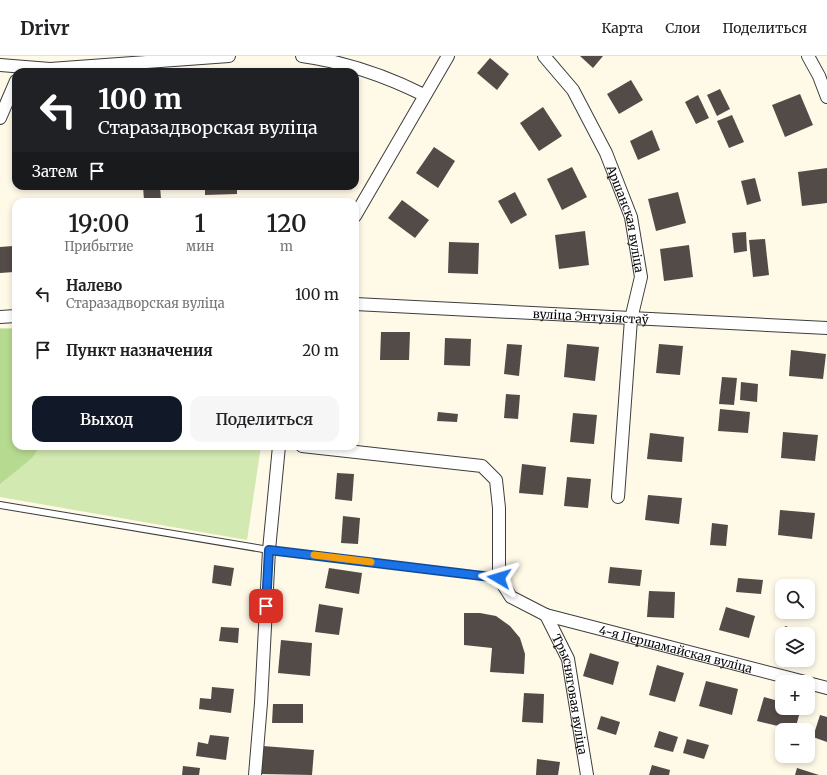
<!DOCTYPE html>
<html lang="ru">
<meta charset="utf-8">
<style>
:root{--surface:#fff;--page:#f6f6f6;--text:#202124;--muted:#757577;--line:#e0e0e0;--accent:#111827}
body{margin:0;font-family:Merriweather,serif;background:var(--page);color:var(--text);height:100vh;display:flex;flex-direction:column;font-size:15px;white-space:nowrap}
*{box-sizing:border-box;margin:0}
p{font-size:13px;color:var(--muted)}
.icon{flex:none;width:22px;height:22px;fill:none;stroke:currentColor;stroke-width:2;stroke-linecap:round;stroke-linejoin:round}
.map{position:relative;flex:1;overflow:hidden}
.details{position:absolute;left:12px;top:142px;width:347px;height:252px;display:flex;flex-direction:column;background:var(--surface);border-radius:12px;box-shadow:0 2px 6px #0003}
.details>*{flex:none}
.hud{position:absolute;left:12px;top:12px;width:347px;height:122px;border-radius:12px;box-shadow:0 2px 6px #0003;background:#202124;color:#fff;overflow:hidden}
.controls{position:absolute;left:775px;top:523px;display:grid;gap:8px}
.controls a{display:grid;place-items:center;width:40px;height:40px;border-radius:8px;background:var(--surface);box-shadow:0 2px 6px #0003;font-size:20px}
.pin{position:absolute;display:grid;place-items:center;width:34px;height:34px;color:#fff;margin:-17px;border-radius:8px;box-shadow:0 2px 6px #0006}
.me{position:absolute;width:44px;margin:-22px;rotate:277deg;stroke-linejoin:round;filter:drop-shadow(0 0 3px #0008)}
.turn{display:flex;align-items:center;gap:14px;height:84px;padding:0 20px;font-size:18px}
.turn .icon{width:52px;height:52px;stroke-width:2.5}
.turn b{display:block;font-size:28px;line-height:34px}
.then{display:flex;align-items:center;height:38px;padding:0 20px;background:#0003;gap:8px;font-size:15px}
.eta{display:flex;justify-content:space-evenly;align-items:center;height:68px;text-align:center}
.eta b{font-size:24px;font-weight:600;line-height:28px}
.button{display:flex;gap:8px;margin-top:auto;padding:8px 20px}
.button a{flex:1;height:46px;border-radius:12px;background:var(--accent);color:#fff;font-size:16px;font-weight:600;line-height:46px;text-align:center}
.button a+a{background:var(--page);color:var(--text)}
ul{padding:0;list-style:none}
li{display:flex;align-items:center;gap:12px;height:56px;padding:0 20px}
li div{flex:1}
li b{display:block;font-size:15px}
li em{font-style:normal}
header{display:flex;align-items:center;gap:24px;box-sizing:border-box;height:56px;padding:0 20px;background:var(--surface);border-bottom:1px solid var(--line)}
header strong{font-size:19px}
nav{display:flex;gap:22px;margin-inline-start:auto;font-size:14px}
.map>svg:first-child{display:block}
</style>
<header>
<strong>Drivr</strong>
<nav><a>Карта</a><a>Слои</a><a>Поделиться</a></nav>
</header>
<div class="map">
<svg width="827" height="719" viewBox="0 0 827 719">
<rect width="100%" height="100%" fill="#fff9e8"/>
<!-- green -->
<polygon fill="#d2e9b2" points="0,272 16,272 16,390 261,390 247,484 0,441"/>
<!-- forest -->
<polygon fill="#b7da91" points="0,273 16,273 16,390 40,390 32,402 0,428"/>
<!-- building -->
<g fill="#534b47">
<polygon points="580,0 603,0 593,12"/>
<polygon points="490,2 509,18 497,34 477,17"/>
<polygon points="631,24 643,44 619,58 607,38"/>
<polygon points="720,33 730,53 717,60 707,39"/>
<polygon points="800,38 813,69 785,81 772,49"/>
<polygon points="698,39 709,62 696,68 685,46"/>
<polygon points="543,51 562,80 539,95 520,67"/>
<polygon points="732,59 744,86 729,92 717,65"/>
<polygon points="652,74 660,94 638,104 630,85"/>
<polygon points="434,91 455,105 438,132 416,117"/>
<polygon points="572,111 587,141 562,154 547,123"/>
<polygon points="827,112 827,147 802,150 798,116"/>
<polygon points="755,122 761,145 747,149 741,125"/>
<polygon points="143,130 160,130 161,143 144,144"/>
<polygon points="205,130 237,130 237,138 205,139"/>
<polygon points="291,130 324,130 324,131 291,133"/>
<polygon points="515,136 527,159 511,168 498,145"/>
<polygon points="678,136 686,167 656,175 648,143"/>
<polygon points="402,144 429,164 415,182 388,162"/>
<polygon points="585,175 589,209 559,213 555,179"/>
<polygon points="746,176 747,195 734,197 732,177"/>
<polygon points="765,183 769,219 753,221 749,184"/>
<polygon points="449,186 479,187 478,218 448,217"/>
<polygon points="689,189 693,221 664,225 660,193"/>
<polygon points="13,190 14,216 0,217 0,191"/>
<polygon points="381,276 410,276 409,304 380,304"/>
<polygon points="445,282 471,283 470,310 444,309"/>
<polygon points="507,288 522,289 519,320 504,318"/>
<polygon points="567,288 599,291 595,325 564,321"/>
<polygon points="659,288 683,290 680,319 656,317"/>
<polygon points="791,294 826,298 823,323 789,320"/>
<polygon points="722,321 737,322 734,349 719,348"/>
<polygon points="741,326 758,328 757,346 740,344"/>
<polygon points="506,338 520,339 518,363 504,362"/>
<polygon points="720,353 750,356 748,377 718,375"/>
<polygon points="438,356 458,358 457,366 437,365"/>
<polygon points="573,357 597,359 594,388 570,386"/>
<polygon points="783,376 818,379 815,405 781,402"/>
<polygon points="650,377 684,381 682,406 647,403"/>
<polygon points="522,408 546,411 543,439 519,437"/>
<polygon points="337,417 354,418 352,445 335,443"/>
<polygon points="567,421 591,423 588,452 564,450"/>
<polygon points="648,439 682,442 679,468 645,464"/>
<polygon points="780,454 815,457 812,483 778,479"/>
<polygon points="343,460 360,462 358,488 341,487"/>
<polygon points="712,467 728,469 726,490 710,489"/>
<polygon points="214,509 234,512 231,530 212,527"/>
<polygon points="610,511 642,514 640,530 608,527"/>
<polygon points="329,512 362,517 359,538 325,532"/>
<polygon points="738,522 763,524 761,538 736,536"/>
<polygon points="649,535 675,536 674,562 647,561"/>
<polygon points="319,548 343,552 339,579 315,576"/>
<polygon points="726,551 755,560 749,582 719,574"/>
<polygon points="464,557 480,557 496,560 510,570 520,582 525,598 524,618 490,616 492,592 464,589"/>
<polygon points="785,570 815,579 808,600 808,578 783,578"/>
<polygon points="221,571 239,572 238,587 219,585"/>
<polygon points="281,584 312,587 310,620 278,617"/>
<polygon points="590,597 619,606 613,629 583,620"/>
<polygon points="657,609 684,617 675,646 649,639"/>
<polygon points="706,625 738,633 732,659 699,650"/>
<polygon points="212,631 234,633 231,657 199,653 200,642 211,643"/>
<polygon points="524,637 544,638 543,667 522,666"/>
<polygon points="764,641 782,646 782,652 801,652 795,674 757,665"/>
<polygon points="273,648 303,648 303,667 272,667"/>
<polygon points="820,659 827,661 827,686 813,681"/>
<polygon points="601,660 620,666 616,679 597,673"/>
<polygon points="659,675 678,681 673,696 654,691"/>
<polygon points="210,679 229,681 226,704 196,700 198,686 208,688"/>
<polygon points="687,683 709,689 704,703 683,697"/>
<polygon points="263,690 314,694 312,719 261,718"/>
<polygon points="537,703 560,706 558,719 536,719"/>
<polygon points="652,709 670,714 669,719 649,719"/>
<polygon points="183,710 200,712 199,719 182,719"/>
<polygon points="797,712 819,719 795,719"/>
</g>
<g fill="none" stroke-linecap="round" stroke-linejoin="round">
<!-- service casing -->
<g stroke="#3d3d3d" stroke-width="8">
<polyline id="service" points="0,449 269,494 499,522"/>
</g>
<!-- minor casing -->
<g stroke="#3d3d3d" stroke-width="14">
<g id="minor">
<path d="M302,0C346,6 384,19 424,39"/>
<path id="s1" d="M544,0L573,34L606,97L631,161L641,221L631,263L618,441"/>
<polyline points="808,0 819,20 827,41"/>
<polyline points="0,9 50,13 229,0"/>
<polyline points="0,62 16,25"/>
<polyline points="355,160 448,0"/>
<path id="s2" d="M355,248L827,272"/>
<polyline points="0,261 16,260"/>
<path id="s3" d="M302,390L482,410L496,424L499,452V522L511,541L546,559L805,626"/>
<path id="s4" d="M546,559L568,603L587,719"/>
<polyline points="808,627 827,632"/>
<polyline points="255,719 261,647 269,494 279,390"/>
</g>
</g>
<!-- service -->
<use href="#service" stroke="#fff" stroke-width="6"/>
<!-- minor -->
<use href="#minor" stroke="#fff" stroke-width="12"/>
</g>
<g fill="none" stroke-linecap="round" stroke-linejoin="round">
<!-- route casing -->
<g stroke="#114b97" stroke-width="10">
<polyline id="route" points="266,550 269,494 499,522"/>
</g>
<!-- route -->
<use href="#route" stroke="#1a73e8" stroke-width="7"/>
<!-- slow -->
<polyline stroke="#f59e0b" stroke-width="7" points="314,499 371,506"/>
</g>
<g text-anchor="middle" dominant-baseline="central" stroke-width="4" stroke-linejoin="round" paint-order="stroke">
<!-- street labels -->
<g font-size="12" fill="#0a0a0a" stroke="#fff">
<text stroke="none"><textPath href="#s1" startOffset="185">Аршанская вуліца</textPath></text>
<text stroke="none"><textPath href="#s2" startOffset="236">вуліца Энтузіястаў</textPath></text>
<text stroke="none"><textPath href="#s3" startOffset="495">4-я Першамайская вуліца</textPath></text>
<text stroke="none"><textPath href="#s4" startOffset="84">Трысняговая вуліца</textPath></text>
</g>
</g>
</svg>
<div class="controls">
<a><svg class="icon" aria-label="search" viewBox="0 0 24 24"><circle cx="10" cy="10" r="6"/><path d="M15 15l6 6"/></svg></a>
<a><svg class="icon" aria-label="layers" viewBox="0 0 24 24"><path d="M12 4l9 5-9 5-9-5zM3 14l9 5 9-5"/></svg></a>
<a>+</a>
<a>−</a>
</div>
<div class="pin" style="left:266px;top:550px;background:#d93025"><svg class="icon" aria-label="arrive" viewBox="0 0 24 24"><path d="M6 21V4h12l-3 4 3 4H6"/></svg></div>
<svg class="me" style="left:499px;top:522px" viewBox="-20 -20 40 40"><path d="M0-17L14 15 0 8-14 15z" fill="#1a73e8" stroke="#fff" stroke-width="4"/></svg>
<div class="hud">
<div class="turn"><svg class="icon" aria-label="left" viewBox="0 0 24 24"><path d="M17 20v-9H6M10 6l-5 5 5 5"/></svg><div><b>100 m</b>Старазадворская вуліца</div></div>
<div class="then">Затем<svg class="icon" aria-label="arrive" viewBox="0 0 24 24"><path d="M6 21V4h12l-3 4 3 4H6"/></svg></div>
</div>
<section class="details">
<div class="eta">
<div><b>19:00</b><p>Прибытие</p></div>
<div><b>1</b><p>мин</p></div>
<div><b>120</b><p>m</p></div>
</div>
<ul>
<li><svg class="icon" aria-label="left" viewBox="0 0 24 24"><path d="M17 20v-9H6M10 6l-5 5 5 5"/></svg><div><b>Налево</b><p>Старазадворская вуліца</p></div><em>100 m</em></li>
<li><svg class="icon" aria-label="arrive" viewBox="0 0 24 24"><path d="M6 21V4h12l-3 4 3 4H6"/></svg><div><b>Пункт назначения</b></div><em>20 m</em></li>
</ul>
<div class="button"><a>Выход</a><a>Поделиться</a></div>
</section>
</div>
